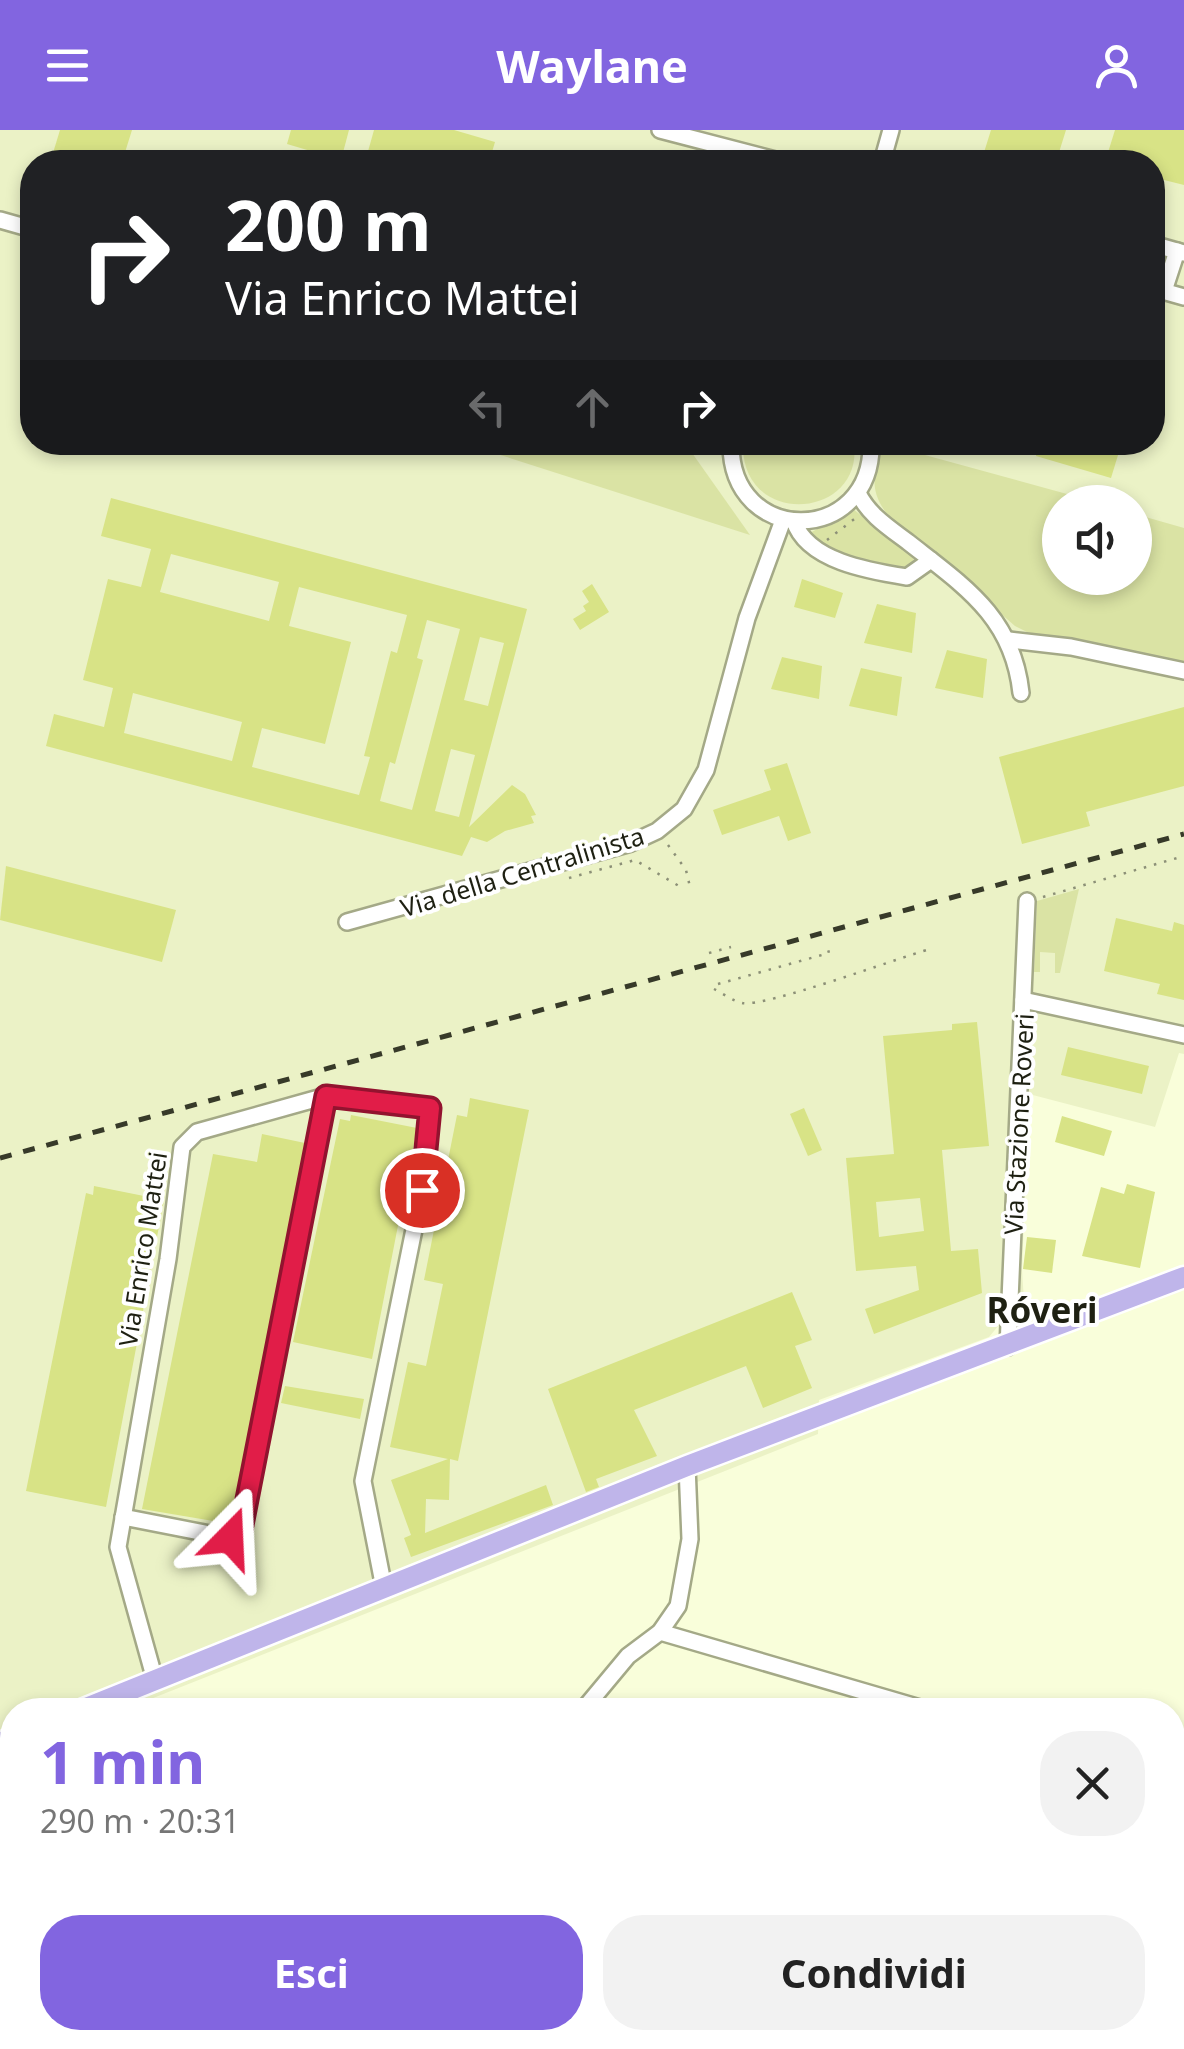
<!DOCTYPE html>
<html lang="it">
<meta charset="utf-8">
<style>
:root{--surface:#fff;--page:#f2f2f2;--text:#222;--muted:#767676;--accent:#8265e0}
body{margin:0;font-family:"Noto Sans",sans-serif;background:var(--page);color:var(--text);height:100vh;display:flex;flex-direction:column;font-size:38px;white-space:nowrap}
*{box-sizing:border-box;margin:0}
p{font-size:32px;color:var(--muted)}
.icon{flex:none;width:55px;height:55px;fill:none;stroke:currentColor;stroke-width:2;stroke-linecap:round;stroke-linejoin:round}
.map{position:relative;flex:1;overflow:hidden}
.details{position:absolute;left:0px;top:1568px;width:1185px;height:352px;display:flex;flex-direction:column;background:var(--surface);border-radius:40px 40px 0 0;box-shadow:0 5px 15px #0003}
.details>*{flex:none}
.hud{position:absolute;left:20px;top:20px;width:1145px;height:305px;border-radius:40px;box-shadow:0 5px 15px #0003;background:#202124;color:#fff;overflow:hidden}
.buttons{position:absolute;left:1042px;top:355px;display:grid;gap:20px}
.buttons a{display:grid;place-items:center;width:110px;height:110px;border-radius:50%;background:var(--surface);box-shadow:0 5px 15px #0003;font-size:50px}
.pin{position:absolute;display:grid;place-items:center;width:85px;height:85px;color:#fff;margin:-42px;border:5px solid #fff;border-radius:50%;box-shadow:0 2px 10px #0007}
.me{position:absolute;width:110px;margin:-55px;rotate:21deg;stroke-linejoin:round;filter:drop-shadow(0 0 8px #0008)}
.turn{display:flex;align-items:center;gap:35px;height:210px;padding:0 40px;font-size:45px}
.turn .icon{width:130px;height:130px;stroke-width:2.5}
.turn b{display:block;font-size:70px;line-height:85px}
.lanes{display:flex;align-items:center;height:95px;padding:0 40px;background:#0003;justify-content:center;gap:50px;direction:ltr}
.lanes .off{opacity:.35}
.round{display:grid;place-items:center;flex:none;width:105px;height:105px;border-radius:40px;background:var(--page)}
.head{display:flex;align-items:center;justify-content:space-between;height:170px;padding:0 40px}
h1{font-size:60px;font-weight:700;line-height:75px;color:var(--accent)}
.cta{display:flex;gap:20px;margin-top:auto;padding:20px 40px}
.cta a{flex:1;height:115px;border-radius:40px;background:var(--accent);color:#fff;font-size:40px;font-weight:700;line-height:115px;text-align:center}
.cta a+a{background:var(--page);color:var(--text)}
header{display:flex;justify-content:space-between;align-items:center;height:130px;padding:0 40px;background:var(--accent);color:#fff;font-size:45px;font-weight:700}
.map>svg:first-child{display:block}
</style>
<header><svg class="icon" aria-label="menu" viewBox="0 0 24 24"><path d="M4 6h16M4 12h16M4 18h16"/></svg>Waylane<svg class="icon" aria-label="person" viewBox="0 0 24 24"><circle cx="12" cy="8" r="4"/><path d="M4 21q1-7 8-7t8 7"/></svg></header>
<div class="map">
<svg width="1184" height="1919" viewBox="0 0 1184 1919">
<rect width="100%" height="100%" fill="#f9feda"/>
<!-- built -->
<path fill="#ebf2c6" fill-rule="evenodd" d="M0,0H1184V924L1179,923L1155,997L1029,964L1022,1140L1025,1187L999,1195L989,1207L819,1270L818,1304L123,1580H12V1625L0,1632ZM32,32H1152V312H32ZM1060,372H1135V448H1060Z"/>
<!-- green -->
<g fill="#dae3a4">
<polygon points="463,313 685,313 750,405"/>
<path d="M743,313H854C864,390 740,399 743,313Z"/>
<path d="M892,316L1096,372H1060V448H1135V384L1184,398V534L1031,504L1015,496L887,384C870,361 874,349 878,322Z"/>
<polygon points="853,379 911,425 914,430 904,443 822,416 810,403"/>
<polygon points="1079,759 1060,843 1055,843 1055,823 1040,822 1040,842 1034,842 1037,771"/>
</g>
<!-- building -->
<g fill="#d8e386" fill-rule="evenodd">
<polygon points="60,0 132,0 122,32 86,32 53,23"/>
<polygon points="291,0 349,0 341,30 287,14"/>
<polygon points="374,0 454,0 495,12 489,32 365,32"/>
<polygon points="991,0 1066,0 1056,32 981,32"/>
<polygon points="1115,0 1184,0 1184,55 1152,47 1152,32 1105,32"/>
<polygon points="1039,312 1122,312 1111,348 1036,326"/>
<path d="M111,368L527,479L469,697L512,655L525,664L536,685L531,686L534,693L505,701L487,712L471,707L462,726L46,616L54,584L104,597L113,558L83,550L108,449L141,457L151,419L101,406ZM171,424L279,452L269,491L160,462ZM299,457L407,485L397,523L391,521L364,626L370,627L359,665L252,637L262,598L325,614L351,512L289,496ZM427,490L460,499L412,680L380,671L390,632L395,634L423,530L417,528ZM480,507L504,513L488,576L464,570ZM133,563L242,592L232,631L124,603ZM451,619L475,625L459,687L435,681Z"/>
<polygon points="802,449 843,463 835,488 794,477"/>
<polygon points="592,454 609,482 580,500 573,489 586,481 583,476 589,472 582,461"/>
<polygon points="877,474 916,483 912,523 864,513"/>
<polygon points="947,520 987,529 983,568 935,558"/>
<polygon points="782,527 822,536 819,569 771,559"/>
<polygon points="861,538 902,547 897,586 849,576"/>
<polygon points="1184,577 1184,656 1086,682 1090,696 1022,714 999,627"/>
<polygon points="787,633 811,703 788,711 779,686 722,705 713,680 771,660 764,640"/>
<polygon points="6,736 176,780 162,832 0,790"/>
<polygon points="1116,788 1172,801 1174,792 1184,795 1184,870 1157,864 1160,854 1104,841"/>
<path d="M977,892L989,1016L942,1020L951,1121L978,1119L982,1163L874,1204L865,1179L919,1160L916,1136L856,1141L846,1028L894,1024L883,906L952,900V894ZM920,1068L924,1101L879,1107L876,1072Z"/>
<polygon points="1068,917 1149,936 1142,964 1061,945"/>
<polygon points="470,968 529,980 458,1331 450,1329 449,1370 426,1369 425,1403 546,1355 553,1375 411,1427 404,1408 411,1405 391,1350 448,1329 390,1317 408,1232 426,1236 443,1154 424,1150 457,985 467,987"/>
<polygon points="804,978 822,1020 808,1026 790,984"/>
<polygon points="351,985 417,998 372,1229 293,1212 340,989 350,991"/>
<polygon points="1062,986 1112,1001 1104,1026 1055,1012"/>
<polygon points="262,1004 305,1013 231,1394 142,1379 213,1024 257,1032"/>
<polygon points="1127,1054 1155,1062 1140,1138 1082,1126 1101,1057 1124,1064"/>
<polygon points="94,1056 164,1070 106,1377 26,1361 86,1063 93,1065"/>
<polygon points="1027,1107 1056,1110 1052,1143 1023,1139"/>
<polygon points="792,1162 812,1210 795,1216 812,1258 763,1278 746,1236 634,1280 657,1326 596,1349 599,1357 586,1362 548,1259"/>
<polygon points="285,1256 364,1269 360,1289 281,1273"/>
</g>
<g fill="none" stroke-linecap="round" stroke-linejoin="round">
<!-- minor casing -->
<g stroke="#a4a987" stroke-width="20">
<g id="minor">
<polyline points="660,0 783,32"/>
<polyline points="882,32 891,0"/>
<polyline points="0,90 32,99"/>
<polyline points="1152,114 1184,123"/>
<polyline points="1152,158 1184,167"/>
<polyline points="1164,161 1177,121"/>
<path d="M731,312C729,418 874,416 871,312"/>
<path d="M858,363C869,385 888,397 908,412C964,456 1013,487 1021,563"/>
<path d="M794,391C807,431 869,441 907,447L931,430"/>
<polyline points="1009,510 1071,517 1184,541"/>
<polyline points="347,792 631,713 657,701 684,679 706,640 747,488 783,390"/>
<polyline points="1023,870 1184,905"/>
<polyline points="1008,1217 1027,771"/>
<polyline points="123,1387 230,1408 241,1400 326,966"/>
<polyline points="660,1502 927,1580"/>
<polyline points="155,1550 118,1417 168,1129 182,1017 197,1002 326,966 431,978 422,1060 363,1351 384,1458"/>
<polyline points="583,1580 628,1526 660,1502 678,1476 690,1409 687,1336"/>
<polyline points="1172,1635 1184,1637"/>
<polyline points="236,1919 240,1908"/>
</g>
</g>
<!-- major casing -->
<g stroke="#fff" stroke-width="25">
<g id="major">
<polyline points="81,1580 687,1336 1184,1147"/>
<polyline points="0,1613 12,1608"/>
</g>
</g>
<!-- path -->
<g stroke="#8c9077" stroke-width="2.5" stroke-dasharray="2.5 8" stroke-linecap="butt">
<polyline points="827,410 857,387"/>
<polyline points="668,715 686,740 690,757"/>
<polyline points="569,748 635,730 684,759"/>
<polyline points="1043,767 1184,726"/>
<polyline points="709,823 731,817"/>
<polyline points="718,854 829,823 827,816"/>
<path d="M714,859C722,863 733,871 742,873C763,878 898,828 930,819"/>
</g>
<!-- minor -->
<use href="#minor" stroke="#fff" stroke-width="15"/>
<!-- major -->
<use href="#major" stroke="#bfb5ea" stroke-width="20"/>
<!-- rail -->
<polyline stroke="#373a29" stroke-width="5" stroke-dasharray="12 12" stroke-linecap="butt" points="0,1028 1184,704"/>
</g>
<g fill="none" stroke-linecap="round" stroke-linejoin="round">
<!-- route casing -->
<g stroke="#92132f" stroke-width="25">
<polyline id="route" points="230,1408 241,1400 326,966 430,978 422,1060"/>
</g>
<!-- route -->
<use href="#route" stroke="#e11d48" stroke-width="18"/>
</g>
<g text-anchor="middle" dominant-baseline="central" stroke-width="8" stroke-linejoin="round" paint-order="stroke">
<!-- street labels -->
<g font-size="25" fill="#1e2012" stroke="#fff">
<text transform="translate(522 741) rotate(-17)">Via della Centralinista</text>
<text transform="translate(1018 994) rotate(-87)">Via Stazione Roveri</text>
<text transform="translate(142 1119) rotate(-81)">Via Enrico Mattei</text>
</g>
<!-- district labels -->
<g font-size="35" font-weight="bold" fill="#1e2012" stroke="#fff">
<text x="1042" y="1179">Róveri</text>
</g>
</g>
</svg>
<div class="buttons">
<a><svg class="icon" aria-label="sound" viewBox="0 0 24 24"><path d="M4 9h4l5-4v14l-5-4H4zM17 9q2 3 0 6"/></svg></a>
</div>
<div class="pin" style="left:422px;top:1060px;background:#d93025"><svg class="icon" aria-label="arrive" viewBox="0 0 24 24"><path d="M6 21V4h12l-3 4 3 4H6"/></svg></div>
<svg class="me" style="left:230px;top:1408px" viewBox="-20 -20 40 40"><path d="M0-17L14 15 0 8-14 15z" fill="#e11d48" stroke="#fff" stroke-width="4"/></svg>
<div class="hud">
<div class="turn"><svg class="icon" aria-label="right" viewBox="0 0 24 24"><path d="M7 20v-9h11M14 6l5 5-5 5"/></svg><div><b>200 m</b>Via Enrico Mattei</div></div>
<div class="lanes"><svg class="icon off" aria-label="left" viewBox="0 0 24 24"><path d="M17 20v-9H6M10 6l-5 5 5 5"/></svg><svg class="icon off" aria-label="ahead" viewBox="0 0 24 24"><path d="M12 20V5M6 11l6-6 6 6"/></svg><svg class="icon" aria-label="right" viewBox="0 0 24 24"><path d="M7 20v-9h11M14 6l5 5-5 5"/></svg></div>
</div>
<section class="details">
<div class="head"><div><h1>1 min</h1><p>290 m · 20:31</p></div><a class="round"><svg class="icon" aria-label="close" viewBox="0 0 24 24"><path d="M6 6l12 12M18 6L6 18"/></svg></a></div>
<div class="cta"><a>Esci</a><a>Condividi</a></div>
</section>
</div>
